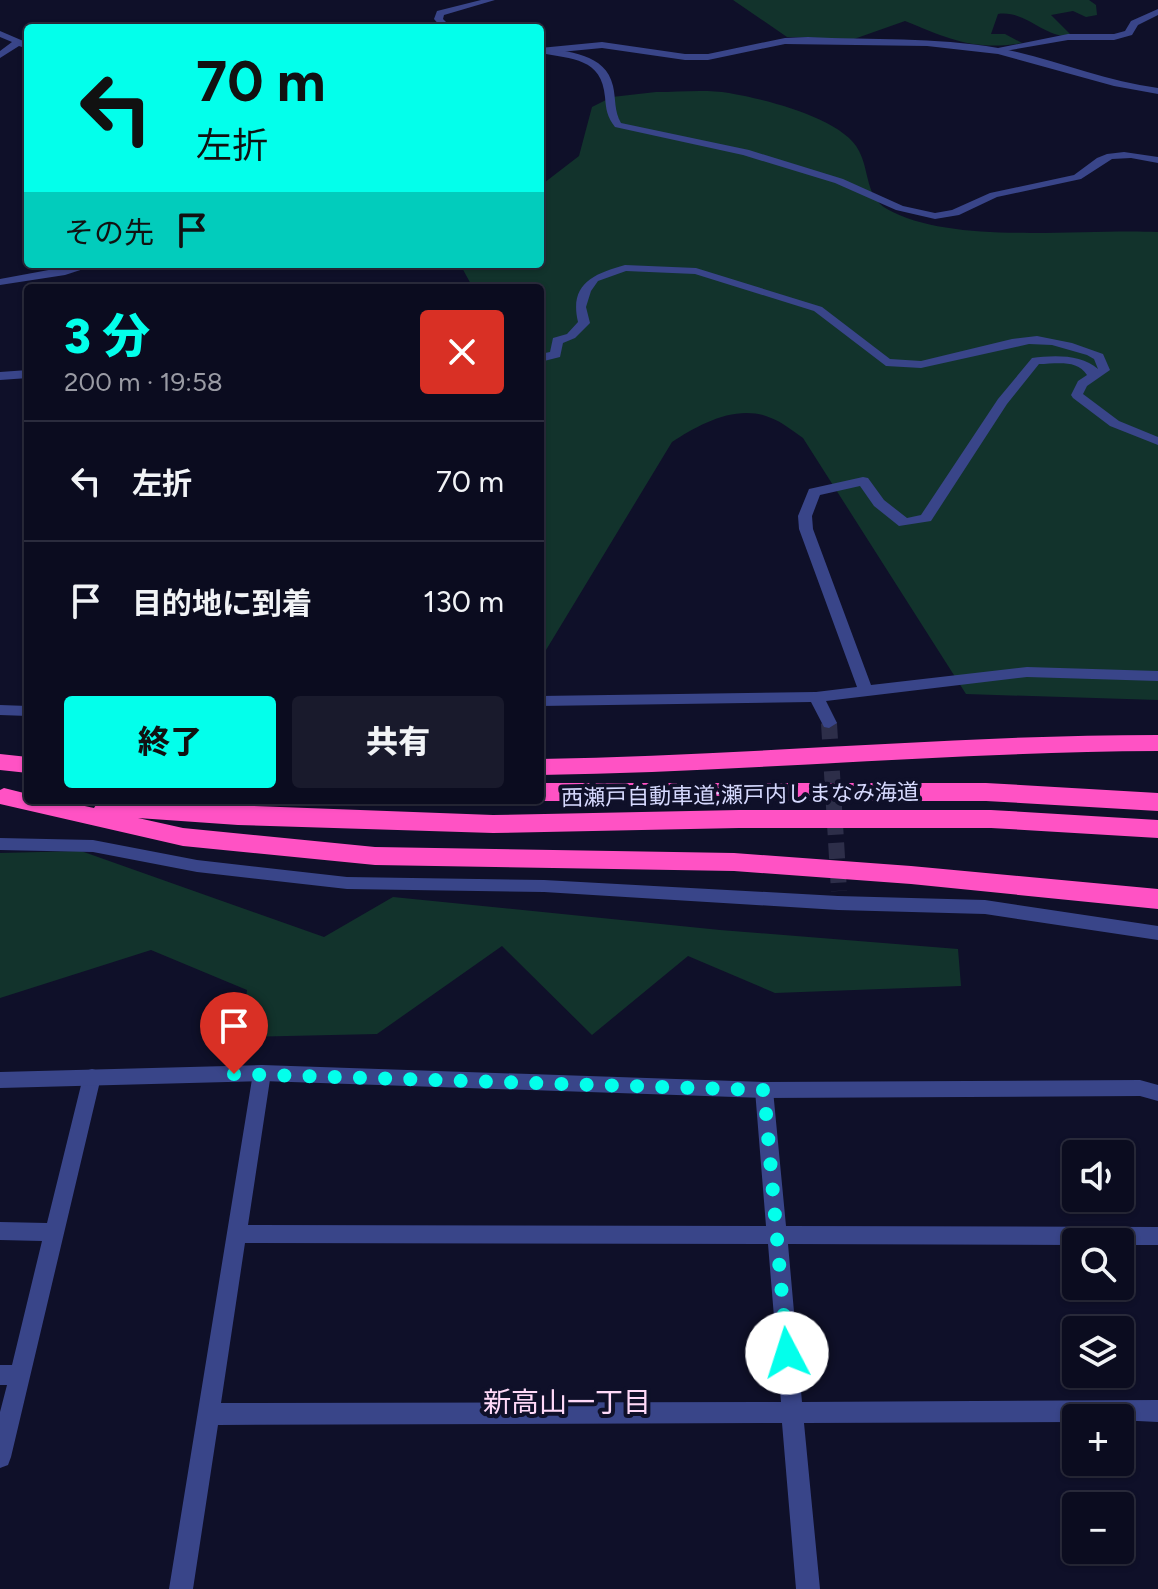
<!DOCTYPE html>
<html lang="ja">
<meta charset="utf-8">
<style>
:root{--surface:#0b0c1f;--page:#191a2c;--text:#f1f3f6;--muted:#9a9ba4;--line:#2b2c3d;--accent:#03ffeb}
body{margin:0;font-family:Figtree,"Noto Sans JP",sans-serif;background:var(--page);color:var(--text);height:100vh;display:flex;flex-direction:column;font-size:30px;white-space:nowrap}
*{box-sizing:border-box;margin:0}
p{font-size:26px;color:var(--muted)}
.icon{flex:none;width:44px;height:44px;fill:none;stroke:currentColor;stroke-width:2;stroke-linecap:round;stroke-linejoin:round}
.map{position:relative;flex:1;overflow:hidden}
.side{position:absolute;left:24px;top:284px;width:520px;height:520px;display:flex;flex-direction:column;background:var(--surface);border-radius:8px;box-shadow:0 2px 6px #0004,0 0 0 2px var(--line)}
.side>*{flex:none}
.guide{position:absolute;left:24px;top:24px;width:520px;height:244px;border-radius:8px;box-shadow:0 2px 6px #0004,0 0 0 2px var(--line);background:#03ffeb;color:#111;overflow:hidden}
.buttons{position:absolute;left:1062px;top:1140px;display:grid;gap:16px}
.buttons a{display:grid;place-items:center;width:72px;height:72px;border-radius:8px;background:var(--surface);box-shadow:0 2px 6px #0004,0 0 0 2px var(--line);font-size:40px}
.pin{position:absolute;display:grid;place-items:center;width:68px;height:68px;color:#fff;margin:-82px -34px;border-radius:50% 50% 50% 0;rotate:-45deg;box-shadow:0 0 8px #0007}
.pin .icon{rotate:45deg}
.me{position:absolute;width:88px;margin:-44px;rotate:355deg;stroke-linejoin:round;filter:drop-shadow(0 0 6px #0008)}
.turn{display:flex;align-items:center;gap:28px;height:168px;padding:0 40px;font-size:36px}
.turn .icon{width:104px;height:104px;stroke-width:2.5}
.turn b{display:block;font-size:56px;line-height:68px}
.then{display:flex;align-items:center;height:76px;padding:0 40px;background:#0003;gap:16px;font-size:30px}
.round{display:grid;place-items:center;flex:none;width:84px;height:84px;border-radius:8px;background:var(--page)}
.overview{display:flex;align-items:center;justify-content:space-between;height:136px;padding:0 40px}
h1{font-size:48px;font-weight:800;line-height:60px;color:var(--accent)}
.cta{display:flex;gap:16px;margin-top:auto;padding:16px 40px}
.cta a{flex:1;height:92px;border-radius:8px;background:var(--accent);color:#111;font-size:32px;font-weight:800;line-height:92px;text-align:center}
.cta a+a{background:var(--page);color:var(--text)}
ul{padding:0;list-style:none}
li{display:flex;align-items:center;gap:24px;height:120px;padding:0 40px;border-top:2px solid var(--line)}
li div{flex:1}
li b{display:block;font-size:30px}
li em{font-style:normal}
.map>svg:first-child{display:block}
</style>
<div class="map">
<svg width="1158" height="1589" viewBox="0 0 1158 1589">
<rect width="100%" height="100%" fill="#0f1029"/>
<!-- green -->
<g fill="#12332c">
<path d="M733,0H1089L1096,5L1097,15L1086,17L1073,11L1051,15L1072,36C1044,39 1027,10 998,14L991,34H1005L1022,43C974,51 949,39 905,21L854,39L787,37Z"/>
<path d="M656,92C679,92 706,89 729,93C763,99 843,118 859,151C870,172 865,196 887,209C952,246 1082,228 1158,232V700L966,694L803,438C793,431 782,422 771,418C738,403 699,424 672,442L546,650L540,653V288H473L460,264H540V186L579,156L592,107L612,97Z"/>
<polygon points="81,851 324,937 393,897 720,930 958,949 961,986 775,993 688,956 592,1035 502,946 377,1034 242,1037 247,990 151,950 0,998 0,853"/>
</g>
<g fill="none" stroke-linecap="round" stroke-linejoin="round">
<!-- minor-tunnel -->
<polyline stroke="#2d2e49" stroke-width="16" stroke-dasharray="16 8" stroke-linecap="butt" points="829,723 839,891"/>
<!-- minor -->
<g fill="#394589" fill-rule="evenodd">
<polygon points="481,0 495,0 444,15 443,19 447,23 463,28 441,27 434,19 437,11"/>
<polygon points="1158,9 1158,15 1138,25 1132,35 1114,40 1068,40 993,53 988,50 1068,34 1114,34 1125,31 1131,21"/>
<polygon points="0,31 28,43 28,49 19,46 0,58 0,51 12,42 0,37"/>
<path d="M540,47C567,52 606,53 613,86C616,99 614,111 621,123L749,150L843,179L903,206L935,213L952,210L990,193L1074,175L1097,158L1107,154L1124,152L1158,157V163L1131,158L1112,159L1081,179L997,197L959,215L935,219L896,210L835,183L743,155L615,127C607,117 606,109 605,97C602,58 572,59 540,53Z"/>
<path d="M625,265L696,268L822,307L890,359L921,361L1012,339L1037,336L1072,343L1103,354L1110,370L1087,386L1083,394L1119,421L1158,437V445L1110,426L1073,398L1071,395L1078,381L1087,375C1077,359 1056,364 1039,364L1007,404L931,521L899,526L874,506L860,486L820,495L812,516L813,529L871,685L1027,667L1158,671V681L1027,677L826,701L837,723L829,728L824,727L811,702L540,706V696L816,692L857,687L799,529L798,516L809,489L863,477L868,478L884,500L907,518L921,515L998,399L1032,358C1053,355 1082,354 1098,369L1094,359L1087,355L1052,345L1029,344L921,368L886,366L814,311L695,274L626,271L598,281L591,291L586,307L590,323L575,338L563,343L560,357L540,362V354L550,352L553,338L567,334L578,322C569,284 593,274 625,265Z"/>
<polygon points="28,370 28,378 0,380 0,372"/>
<polygon points="0,705 28,706 28,716 0,715"/>
<polygon points="0,838 93,840 197,860 347,877 544,880 838,896 985,900 1158,926 1158,940 985,914 838,910 544,892 347,889 197,872 93,852 0,850"/>
<path d="M262,1065L269,1068L271,1073L248,1225L766,1226L755,1090L757,1084L764,1082L771,1084L773,1090L786,1226L1158,1227V1245H1120V1242H1076V1245L788,1244L802,1402L1158,1400V1422L1076,1418V1422L804,1423L820,1589H796L782,1423L218,1425L193,1589H169L253,1073L255,1068ZM245,1243L768,1244L781,1402L221,1403Z"/>
<polygon points="92,1069 99,1071 101,1077 11,1457 8,1465 0,1468 0,1412 7,1385 0,1385 0,1365 12,1365 42,1241 0,1240 0,1222 47,1223 83,1077 85,1071"/>
</g>
<!-- tertiary -->
<g fill="#394589" fill-rule="evenodd">
<path d="M808,37C871,40 935,37 998,48C1052,58 1103,81 1158,88V94L1114,86L998,54L927,46L785,44L708,60H685L602,48L540,54V48L602,42L685,54H708L785,38Z"/>
<polygon points="81,264 99,264 65,275 0,285 0,279"/>
<polygon points="262,1065 764,1082 1140,1080 1158,1085 1158,1101 1140,1096 764,1098 262,1081 0,1088 0,1072"/>
</g>
<!-- motorway -->
<g fill="#ff52c4" fill-rule="evenodd">
<path d="M1158,735V751C952,752 746,772 540,775V759C746,756 952,735 1158,735Z"/>
<polygon points="0,754 28,757 28,773 0,770"/>
<polygon points="540,783 986,783 1158,793 1158,811 986,801 540,801"/>
<polygon points="4,788 28,794 28,800 57,800 94,808 99,800 493,815 739,810 991,810 1158,820 1158,838 991,828 739,828 493,833 238,825 138,818 183,828 375,847 734,853 911,866 1158,889 1158,909 911,884 734,871 375,865 183,846 0,804 0,790"/>
</g>
</g>
<g fill="none" stroke-linecap="round" stroke-linejoin="round">
<!-- route -->
<polyline stroke="#03ffeb" stroke-width="14" stroke-dasharray="0 25.2" points="234,1074 764,1090 787,1353"/>
</g>
<g text-anchor="middle" dominant-baseline="central" stroke-width="8" stroke-linejoin="round" paint-order="stroke">
<!-- street labels -->
<g font-size="22" fill="#d7daff" stroke="#0f1029">
<text transform="translate(740 795) rotate(-1)">西瀬戸自動車道;瀬戸内しまなみ海道</text>
</g>
<!-- near-neighbourhood labels -->
<g font-size="28" fill="#ffd9f8" stroke="#0f1029">
<text x="567" y="1402">新高山一丁目</text>
</g>
</g>
</svg>
<div class="buttons">
<a><svg class="icon" aria-label="sound" viewBox="0 0 24 24"><path d="M4 9h4l5-4v14l-5-4H4zM17 9q2 3 0 6"/></svg></a>
<a><svg class="icon" aria-label="search" viewBox="0 0 24 24"><circle cx="10" cy="10" r="6"/><path d="M15 15l6 6"/></svg></a>
<a><svg class="icon" aria-label="layers" viewBox="0 0 24 24"><path d="M12 4l9 5-9 5-9-5zM3 14l9 5 9-5"/></svg></a>
<a>+</a>
<a>−</a>
</div>
<div class="pin" style="left:234px;top:1074px;background:#d93025"><svg class="icon" aria-label="arrive" viewBox="0 0 24 24"><path d="M6 21V4h12l-3 4 3 4H6"/></svg></div>
<svg class="me" style="left:787px;top:1353px" viewBox="-20 -20 40 40"><circle r="19" fill="#fff"/><path d="M0-13L10 11 0 6-10 11z" fill="#03ffeb"/></svg>
<div class="guide">
<div class="turn"><svg class="icon" aria-label="left" viewBox="0 0 24 24"><path d="M17 20v-9H6M10 6l-5 5 5 5"/></svg><div><b>70 m</b>左折</div></div>
<div class="then">その先<svg class="icon" aria-label="arrive" viewBox="0 0 24 24"><path d="M6 21V4h12l-3 4 3 4H6"/></svg></div>
</div>
<section class="side">
<div class="overview"><div><h1>3 分</h1><p>200 m · 19:58</p></div><a class="round" style="background:#d93025;color:#fff"><svg class="icon" aria-label="close" viewBox="0 0 24 24"><path d="M6 6l12 12M18 6L6 18"/></svg></a></div>
<ul>
<li><svg class="icon" aria-label="left" viewBox="0 0 24 24"><path d="M17 20v-9H6M10 6l-5 5 5 5"/></svg><div><b>左折</b></div><em>70 m</em></li>
<li><svg class="icon" aria-label="arrive" viewBox="0 0 24 24"><path d="M6 21V4h12l-3 4 3 4H6"/></svg><div><b>目的地に到着</b></div><em>130 m</em></li>
</ul>
<div class="cta"><a>終了</a><a>共有</a></div>
</section>
</div>
